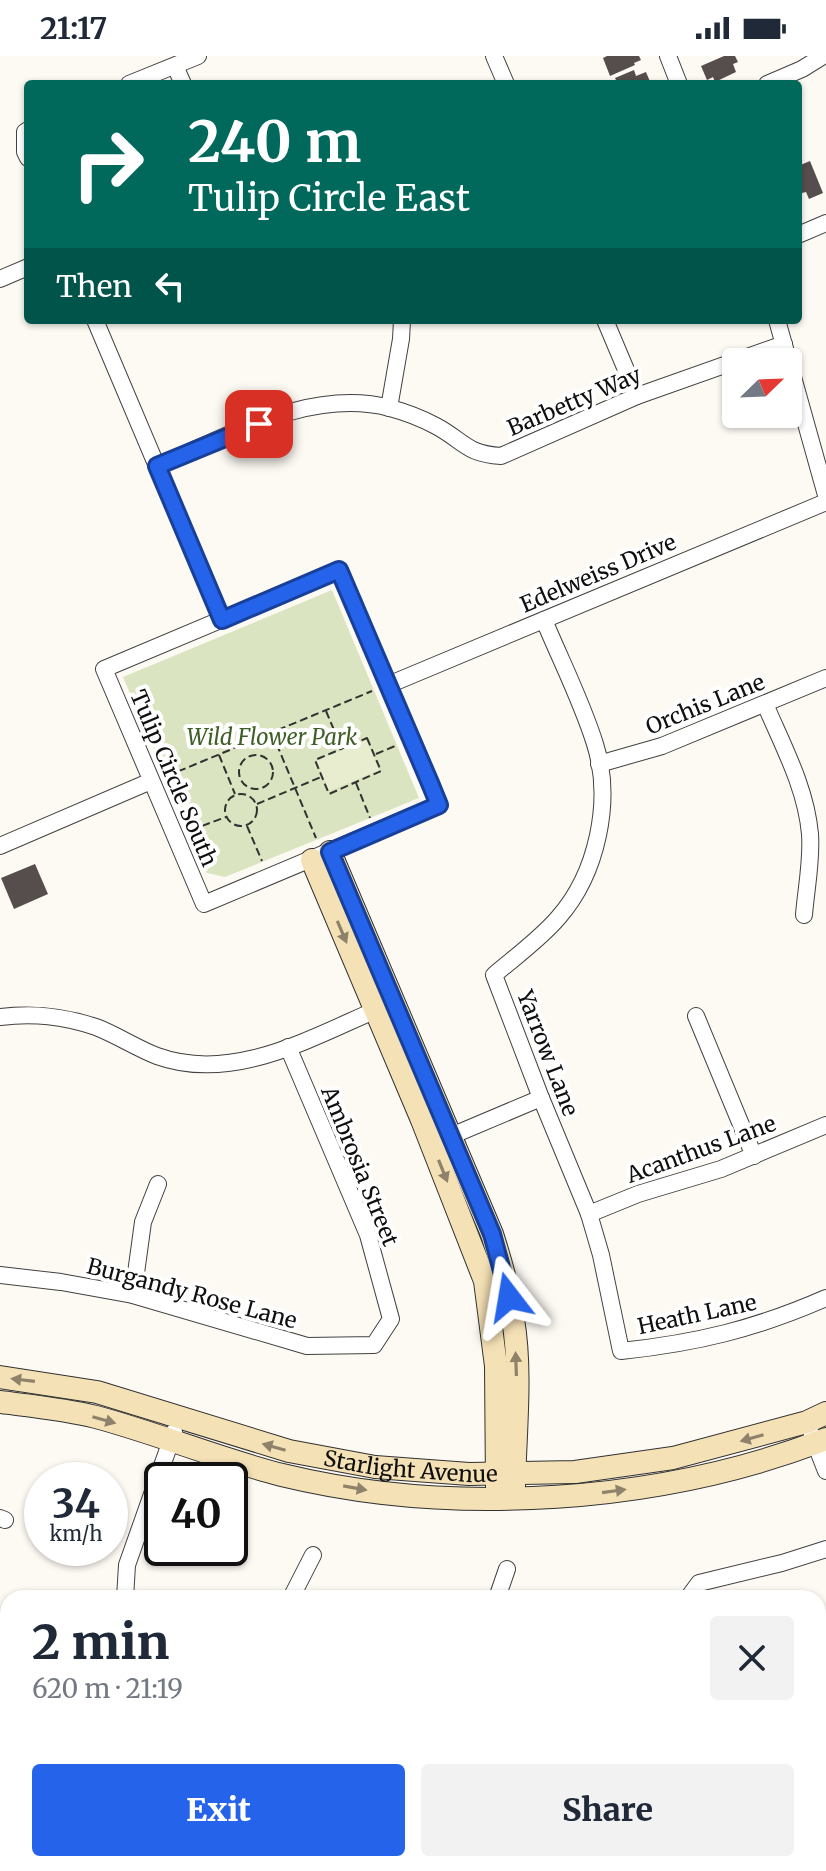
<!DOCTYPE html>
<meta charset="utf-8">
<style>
:root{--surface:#fff;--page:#f2f2f3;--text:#1f2937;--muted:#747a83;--accent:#2563eb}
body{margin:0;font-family:Merriweather,serif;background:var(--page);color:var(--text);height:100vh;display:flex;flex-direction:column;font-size:30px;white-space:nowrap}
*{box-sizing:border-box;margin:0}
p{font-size:26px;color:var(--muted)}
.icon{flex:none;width:44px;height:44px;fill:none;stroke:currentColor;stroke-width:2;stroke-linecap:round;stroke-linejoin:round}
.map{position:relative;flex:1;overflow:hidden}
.side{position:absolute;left:0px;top:1534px;width:826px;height:282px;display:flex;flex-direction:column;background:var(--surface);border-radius:24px 24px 0 0;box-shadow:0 2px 6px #0004}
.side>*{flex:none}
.guide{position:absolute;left:24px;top:24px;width:778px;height:244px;border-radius:8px;box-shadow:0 2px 6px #0004;background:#00695c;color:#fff;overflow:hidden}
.needle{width:52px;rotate:67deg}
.controls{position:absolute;left:722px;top:292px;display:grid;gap:16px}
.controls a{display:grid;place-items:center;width:80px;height:80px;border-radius:8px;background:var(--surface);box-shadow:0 2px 6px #0004;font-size:40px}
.speed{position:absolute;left:24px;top:1406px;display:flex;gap:16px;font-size:40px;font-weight:700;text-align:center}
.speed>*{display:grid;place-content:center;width:104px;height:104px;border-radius:50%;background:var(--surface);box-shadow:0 2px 6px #0004;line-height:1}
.speed small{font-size:20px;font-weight:400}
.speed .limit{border:4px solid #111;border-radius:12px;background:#fff;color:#111}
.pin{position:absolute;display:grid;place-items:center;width:68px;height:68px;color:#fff;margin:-34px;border-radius:16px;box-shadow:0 4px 12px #0006}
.me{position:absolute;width:88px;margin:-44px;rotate:346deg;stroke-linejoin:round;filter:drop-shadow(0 0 6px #0008)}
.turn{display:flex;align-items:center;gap:28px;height:168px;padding:0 32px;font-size:36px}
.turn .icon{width:104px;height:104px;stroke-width:2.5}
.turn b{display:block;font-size:56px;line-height:68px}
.then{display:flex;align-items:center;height:76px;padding:0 32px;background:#0003;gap:16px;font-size:30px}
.round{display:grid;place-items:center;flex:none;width:84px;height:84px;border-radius:8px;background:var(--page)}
.headline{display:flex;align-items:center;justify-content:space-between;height:136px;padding:0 32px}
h1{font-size:48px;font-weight:800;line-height:60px}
.button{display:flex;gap:16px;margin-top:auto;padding:16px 32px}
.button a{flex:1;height:92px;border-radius:8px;background:var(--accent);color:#fff;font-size:32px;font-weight:800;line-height:92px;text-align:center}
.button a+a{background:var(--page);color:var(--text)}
.status{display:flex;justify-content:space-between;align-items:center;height:56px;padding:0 40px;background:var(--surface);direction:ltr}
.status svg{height:22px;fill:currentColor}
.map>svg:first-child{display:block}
</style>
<div class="status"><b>21:17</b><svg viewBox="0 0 49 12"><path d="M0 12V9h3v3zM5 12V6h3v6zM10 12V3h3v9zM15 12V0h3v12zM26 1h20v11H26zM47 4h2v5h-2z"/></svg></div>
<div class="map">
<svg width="826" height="1815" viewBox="0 0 826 1815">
<rect width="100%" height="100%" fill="#fdf9f3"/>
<!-- green -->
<polygon fill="#dbe4c0" points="332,534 419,742 225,821 207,817 123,621"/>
<!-- pitch -->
<polygon fill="#e9edd0" points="366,684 379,714 329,735 317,705"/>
<!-- building -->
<g fill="#564e4d">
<polygon points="607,0 639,0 641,4 634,7 635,9 610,20 603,2"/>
<polygon points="724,0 735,0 738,6 733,8 736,16 715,26 713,21 707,24 701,10"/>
<polygon points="634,14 636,20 646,16 651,28 618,28 615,22"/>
<polygon points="810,105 823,137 809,143 806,136 802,137 798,127 798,110"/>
<polygon points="35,808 48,838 14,853 1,822"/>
</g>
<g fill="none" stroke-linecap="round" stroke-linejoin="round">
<!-- street casing -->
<g stroke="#424242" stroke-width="18">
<g id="street">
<polyline points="494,0 506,28"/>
<polyline points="668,0 679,28"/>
<polyline points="175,10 183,28"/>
<polyline points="129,28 198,0"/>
<polyline points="767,28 802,13 823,0"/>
<polyline points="28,74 25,76 25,96 28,102"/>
<polyline points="798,179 826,167"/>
<polyline points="0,223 28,211"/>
<polyline points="95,264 222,564"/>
<polyline points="605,264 637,340"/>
<polyline points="777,264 826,439"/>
<polyline points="389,352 401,283 402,264"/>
<path d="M157,410C228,381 310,331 390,352C405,356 423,363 436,370C464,385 466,398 501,400L637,340L784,288"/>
<polygon points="339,514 439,749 204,848 104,613"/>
<path d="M544,564C561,605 582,646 595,688C613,745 597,818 558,862C540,883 515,901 494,919L541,1042L589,1158L601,1199L621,1295C697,1287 755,1273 826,1242"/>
<polyline points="388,629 826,446"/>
<path d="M765,648C783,690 806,732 810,778C812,805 806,833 804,859"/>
<polyline points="599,708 662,690 826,622"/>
<polyline points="0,790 151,725"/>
<polyline points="696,960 754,1100"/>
<path d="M0,961C34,957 63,960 96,971C117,979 136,992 157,1000C234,1028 314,980 383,951"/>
<polyline points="451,1080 541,1042"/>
<polyline points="589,1158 638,1138 721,1113 826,1069"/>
<polyline points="0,1219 61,1226 133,1239 307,1290 374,1289 391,1263 368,1179 288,991"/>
<polyline points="133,1239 143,1166 158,1128"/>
<polyline points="812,1379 826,1415"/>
<polyline points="0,1462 5,1464"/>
<polyline points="125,1542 127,1509 174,1376"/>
<polyline points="291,1542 313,1499"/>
<polyline points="497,1542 507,1513"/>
<polyline points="688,1542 699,1527 782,1507 826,1493"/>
<polyline points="0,1763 8,1784"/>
<polyline points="18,1808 21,1815"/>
<polyline points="195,1808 198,1815"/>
<polyline points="370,1808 373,1815"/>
<polyline points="544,1808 547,1815"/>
</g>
</g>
<!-- secondary casing -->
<g stroke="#313131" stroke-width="24">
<g id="secondary">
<path d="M330,796L492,1178C501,1206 509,1234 513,1263C522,1316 515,1377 514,1431"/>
<polyline points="312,804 422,1064 485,1225 496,1310 497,1431"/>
<path id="s1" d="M0,1321L97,1336L289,1395L375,1411L469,1418L575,1416L673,1402L807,1366L826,1357"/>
<path d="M0,1346C32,1350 65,1353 96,1361C159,1378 219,1403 282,1419C455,1461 660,1447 826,1383"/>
</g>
</g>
<!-- path -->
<g stroke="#313131" stroke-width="2" stroke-dasharray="8 4" stroke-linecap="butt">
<polyline points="326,655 342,693"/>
<polyline points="272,677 316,782"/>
<polygon points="367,682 381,715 329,738 315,704"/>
<polyline points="376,698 395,690"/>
<circle cx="256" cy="716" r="17"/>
<polyline points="219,699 235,738"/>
<polyline points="167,720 372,635"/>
<polyline points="356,727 370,762"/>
<circle cx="241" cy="754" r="16"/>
<polyline points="257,748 321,721"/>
<polyline points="247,770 262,805"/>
<polyline points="191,774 226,761"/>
</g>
<!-- street -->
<use href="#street" stroke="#fff" stroke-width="16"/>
<!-- secondary -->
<use href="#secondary" stroke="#f5e1b6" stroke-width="22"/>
</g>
<!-- one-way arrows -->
<defs><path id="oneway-solid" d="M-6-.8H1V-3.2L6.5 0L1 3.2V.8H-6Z" transform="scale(2)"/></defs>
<g fill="#8e826b">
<use href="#oneway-solid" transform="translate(342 876) rotate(67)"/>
<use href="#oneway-solid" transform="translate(443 1115) rotate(68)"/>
<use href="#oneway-solid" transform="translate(516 1308) rotate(-92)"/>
<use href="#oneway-solid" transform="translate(23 1324) rotate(-173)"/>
<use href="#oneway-solid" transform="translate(104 1364) rotate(16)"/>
<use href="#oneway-solid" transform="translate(752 1382) rotate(164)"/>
<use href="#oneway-solid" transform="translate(274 1391) rotate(-164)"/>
<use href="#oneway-solid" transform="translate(355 1432) rotate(10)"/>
<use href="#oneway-solid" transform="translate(614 1435) rotate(-8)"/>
</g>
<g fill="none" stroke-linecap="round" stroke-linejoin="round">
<!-- route casing -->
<g stroke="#184099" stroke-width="20">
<polyline id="route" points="259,368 157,410 222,564 339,514 430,727 439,749 330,796 492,1178 509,1241"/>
</g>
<!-- route -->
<use href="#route" stroke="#2563eb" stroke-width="14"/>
</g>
<g text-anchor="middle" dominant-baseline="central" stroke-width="8" stroke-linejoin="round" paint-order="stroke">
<!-- street labels -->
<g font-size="22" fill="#0f0f0f" stroke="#fff">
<text transform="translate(574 345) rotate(-23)">Barbetty Way</text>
<text transform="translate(598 517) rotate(-23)">Edelweiss Drive</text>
<text transform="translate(705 648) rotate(-22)">Orchis Lane</text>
<text transform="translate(174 722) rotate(67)">Tulip Circle South</text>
<text transform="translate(548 997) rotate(69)">Yarrow Lane</text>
<text transform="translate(701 1093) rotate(-20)">Acanthus Lane</text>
<text transform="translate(360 1110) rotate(68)">Ambrosia Street</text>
<text transform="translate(192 1237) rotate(15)">Burgandy Rose Lane</text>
<text transform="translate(697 1258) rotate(-12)">Heath Lane</text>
<text stroke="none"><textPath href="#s1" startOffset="422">Starlight Avenue</textPath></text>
</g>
<!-- park labels -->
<g font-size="22" font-style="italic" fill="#3f5f27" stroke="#fff">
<text x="272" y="681">Wild Flower Park</text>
</g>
</g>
</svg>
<div class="controls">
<a><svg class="needle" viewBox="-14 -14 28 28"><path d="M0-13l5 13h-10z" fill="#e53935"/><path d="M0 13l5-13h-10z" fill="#747a83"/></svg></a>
</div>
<div class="speed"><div>34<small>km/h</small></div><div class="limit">40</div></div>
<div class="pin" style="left:259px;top:368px;background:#d93025"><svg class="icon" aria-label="arrive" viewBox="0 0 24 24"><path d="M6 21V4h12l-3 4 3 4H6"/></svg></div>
<svg class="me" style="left:509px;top:1241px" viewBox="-20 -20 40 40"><path d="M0-17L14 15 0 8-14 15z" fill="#2563eb" stroke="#fff" stroke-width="4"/></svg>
<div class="guide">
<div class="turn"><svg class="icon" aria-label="right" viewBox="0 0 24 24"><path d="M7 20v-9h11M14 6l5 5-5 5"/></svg><div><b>240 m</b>Tulip Circle East</div></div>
<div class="then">Then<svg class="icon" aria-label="left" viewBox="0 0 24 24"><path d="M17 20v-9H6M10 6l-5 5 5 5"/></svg></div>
</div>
<section class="side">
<div class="headline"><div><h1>2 min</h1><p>620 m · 21:19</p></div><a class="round"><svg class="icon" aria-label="close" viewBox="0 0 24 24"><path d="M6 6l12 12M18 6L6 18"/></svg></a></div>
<div class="button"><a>Exit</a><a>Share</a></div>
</section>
</div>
